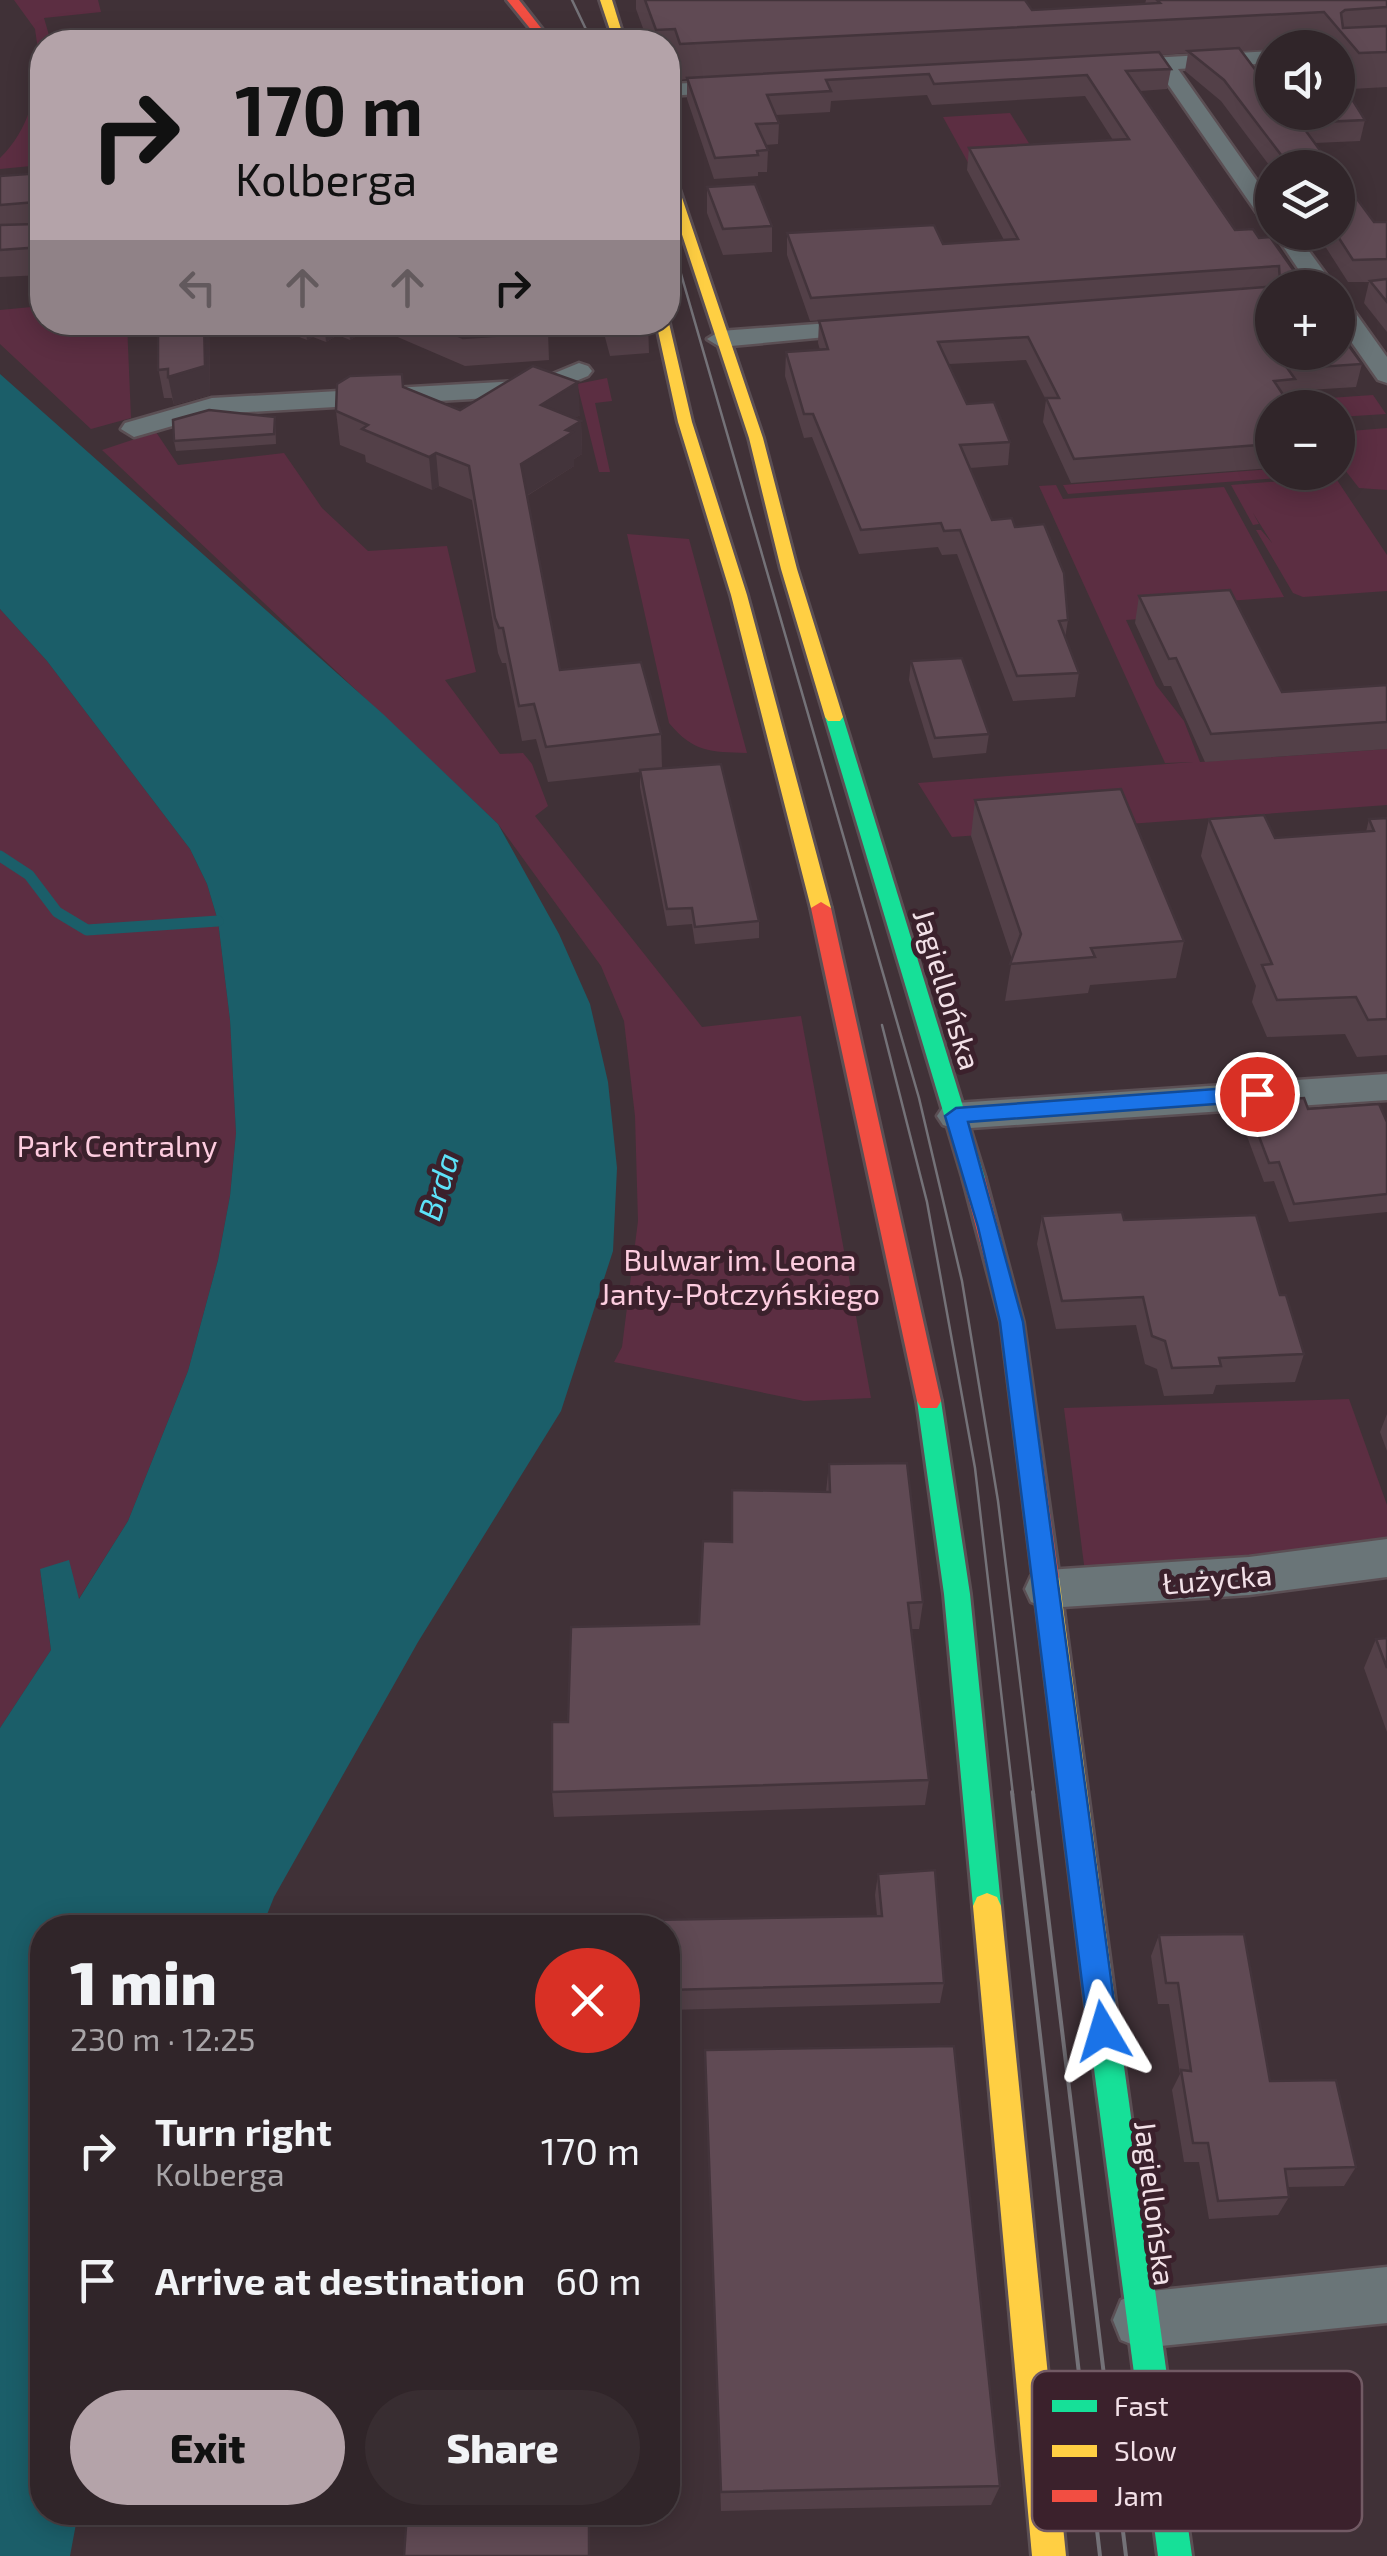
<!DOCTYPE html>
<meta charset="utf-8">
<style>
:root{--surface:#302529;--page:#382d31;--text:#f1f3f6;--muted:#a8a5a8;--line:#4b4246;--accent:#b4a3a9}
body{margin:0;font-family:"Exo 2",sans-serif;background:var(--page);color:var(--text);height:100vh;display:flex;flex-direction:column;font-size:38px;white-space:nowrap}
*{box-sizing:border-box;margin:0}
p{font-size:32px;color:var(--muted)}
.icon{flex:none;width:55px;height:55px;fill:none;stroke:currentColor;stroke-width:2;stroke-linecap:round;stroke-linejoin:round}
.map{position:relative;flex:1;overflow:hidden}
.sheet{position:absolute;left:30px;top:1915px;width:650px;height:610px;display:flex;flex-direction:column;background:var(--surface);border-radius:40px;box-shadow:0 5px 25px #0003,0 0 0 2px var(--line)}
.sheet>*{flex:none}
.banner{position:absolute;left:30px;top:30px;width:650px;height:305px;border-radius:40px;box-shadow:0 5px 25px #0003,0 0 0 2px var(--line);background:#b4a3a9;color:#111;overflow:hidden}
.controls{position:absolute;left:1255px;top:30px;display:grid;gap:20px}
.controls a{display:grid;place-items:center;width:100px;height:100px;border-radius:50%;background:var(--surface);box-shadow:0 5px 25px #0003,0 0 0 2px var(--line);font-size:50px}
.pin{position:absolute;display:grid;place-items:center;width:85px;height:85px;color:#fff;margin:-42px;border:5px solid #fff;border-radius:50%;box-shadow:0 2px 10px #0007}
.me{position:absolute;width:110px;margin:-55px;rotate:353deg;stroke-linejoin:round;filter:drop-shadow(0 0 8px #0008)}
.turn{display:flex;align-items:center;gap:35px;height:210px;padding:0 40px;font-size:45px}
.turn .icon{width:130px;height:130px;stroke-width:2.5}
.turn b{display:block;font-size:70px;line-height:85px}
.lanes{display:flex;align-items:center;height:95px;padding:0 40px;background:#0003;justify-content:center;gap:50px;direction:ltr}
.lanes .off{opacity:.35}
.round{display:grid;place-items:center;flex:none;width:105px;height:105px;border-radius:52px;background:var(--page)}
.summary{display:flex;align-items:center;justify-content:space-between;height:170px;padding:0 40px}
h1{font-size:60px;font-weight:800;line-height:75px}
.cta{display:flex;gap:20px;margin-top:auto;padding:20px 40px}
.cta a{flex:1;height:115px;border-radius:60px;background:var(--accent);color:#111;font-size:40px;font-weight:800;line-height:115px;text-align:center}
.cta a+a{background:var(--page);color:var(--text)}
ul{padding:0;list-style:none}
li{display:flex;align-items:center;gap:30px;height:130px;padding:0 40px}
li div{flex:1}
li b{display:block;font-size:38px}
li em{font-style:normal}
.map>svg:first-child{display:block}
</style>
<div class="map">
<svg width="1387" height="2556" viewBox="0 0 1387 2556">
<rect width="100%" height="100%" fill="#403137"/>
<!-- green -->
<g fill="#5c2e42">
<polygon points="14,0 98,0 101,12 44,18 51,42 42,42 42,49 38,50 35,29"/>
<path d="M42,52V165L0,169V158C29,130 38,92 38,53Z"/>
<polygon points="1010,113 1040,161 970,166 943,117"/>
<polygon points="42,306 42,322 127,323 131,418 91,429 0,344 0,310"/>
<polygon points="607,378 612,401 595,403 610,472 599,472 577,384"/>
<polygon points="1373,395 1386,414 1338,417 1338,408 1212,406"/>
<polygon points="1387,428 1387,490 1359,488 1338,461 1338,432"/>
<polygon points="156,432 178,465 284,453 322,508 368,551 447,546 476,672 445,680 500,754 523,753 532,764 548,806 535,816 702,1027 801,1016 871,1398 804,1401 614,1362 622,1347 638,1221 635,1116 624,1021 601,966 498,824 102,450"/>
<polygon points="1272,469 1272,472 1332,474 1068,494 1063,485"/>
<polygon points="1335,477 1387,555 1387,591 1303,597 1293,593 1256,530 1261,530 1272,543 1253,513 1259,524 1253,525 1231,485"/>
<polygon points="1056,485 1063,499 1224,487 1284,597 1173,605 1178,616 1126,620 1156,685 1184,721 1200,762 1387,749 1387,805 952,837 918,783 1193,762 1165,763 1039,486"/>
<path d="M627,534L689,539L747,753C710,752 693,752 669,723Z"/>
<polygon points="0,609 47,661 190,849 207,884 218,921 230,1020 236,1133 230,1196 218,1260 188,1371 128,1521 78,1600 40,1569 51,1650 0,1728"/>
<polygon points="1349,1399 1387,1505 1387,1559 1087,1588 1064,1408"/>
</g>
<!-- water -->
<polygon fill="#1b5e69" points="0,374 383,714 498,824 559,934 590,1004 608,1082 617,1168 613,1251 561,1411 418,1642 274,1897 262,1927 42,1928 42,2512 78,2513 70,2556 0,2556 0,1728 51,1650 40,1569 69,1560 79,1599 128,1521 188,1371 218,1260 230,1196 236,1133 230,1020 218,921 207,884 190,849 47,661 0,609"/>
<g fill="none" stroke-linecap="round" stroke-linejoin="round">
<!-- stream -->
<polyline stroke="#1b5e69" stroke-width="11" points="0,856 29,875 57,912 87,930 218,921"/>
<!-- street casing -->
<g stroke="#5b4f54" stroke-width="5">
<g id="street">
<polygon points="1272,51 1272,63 1178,69 1272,202 1272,225 1264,223 1158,70 1116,72 1106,66 1116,60"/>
<polygon points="738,81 749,87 745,91 668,96 668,84"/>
<polygon points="1272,230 1295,232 1336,288 1311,288"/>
<polygon points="1338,299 1347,301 1387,357 1387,383 1378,380 1338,323"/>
<polygon points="871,320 883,327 880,332 720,347 707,339 720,331"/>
<polygon points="579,363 588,366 592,371 588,376 542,395 214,414 134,437 121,429 125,423 212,398 538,380"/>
<polygon points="1387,1074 1387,1100 956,1129 943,1125 937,1116 943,1107 956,1103"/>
<polygon points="1387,1539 1387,1577 1249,1595 1047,1608 1031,1602 1025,1589 1031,1576 1047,1570 1249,1557"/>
<polygon points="1387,2267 1387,2323 1141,2348 1121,2340 1113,2320 1121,2300 1141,2292"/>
</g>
</g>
<!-- fast casing -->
<g stroke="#5b4f54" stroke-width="6">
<g id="fast">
<polygon points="834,712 843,717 985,1178 982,1184 966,1184 963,1178 825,717"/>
<polygon points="929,1392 937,1394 941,1401 970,1594 1001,1906 997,1915 987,1919 977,1915 973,1906 944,1594 917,1401 921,1394"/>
<polygon points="1103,2009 1113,2013 1118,2023 1192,2556 1158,2556 1088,2023 1093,2013"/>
</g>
</g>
<!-- slow casing -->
<g stroke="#5b4f54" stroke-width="6">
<g id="slow">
<polygon points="600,0 612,0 625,42 614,42"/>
<polygon points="668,170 674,174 763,438 797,569 843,717 840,721 828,721 825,717 781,569 749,438 668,192"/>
<polygon points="668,319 692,422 747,595 831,908 821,914 811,908 731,595 678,422 656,322 668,322"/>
<polygon points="1046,1566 1055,1569 1059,1577 1118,2023 1113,2033 1103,2037 1093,2033 1088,2023 1033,1577 1037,1569"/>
<polygon points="987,1893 997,1897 1001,1906 1066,2556 1032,2556 973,1906 977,1897"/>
</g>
</g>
<!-- jam casing -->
<g stroke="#5b4f54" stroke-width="6">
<g id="jam">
<polygon points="507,0 519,0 552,42 541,42"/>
<polygon points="821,902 831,908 941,1401 937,1408 921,1408 917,1401 811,908"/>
<polygon points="974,1170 985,1178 1023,1322 1059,1577 1055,1585 1046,1588 1037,1585 1033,1577 1001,1322 963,1178"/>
</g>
</g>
<!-- street -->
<use href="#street" fill="#6a7578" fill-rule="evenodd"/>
<!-- fast -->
<use href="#fast" fill="#16e098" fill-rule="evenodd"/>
<!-- slow -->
<use href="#slow" fill="#ffcf43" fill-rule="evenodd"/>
<!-- jam -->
<use href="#jam" fill="#f24e42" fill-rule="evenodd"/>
<!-- tram-far1 -->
<g stroke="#747278" stroke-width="2.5">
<polyline points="572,0 592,42"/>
<polyline points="668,229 919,1098 962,1281 998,1501 1034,1795"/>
<polyline points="882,1025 927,1202 975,1468 1013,1795"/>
</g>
<!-- tram -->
<g stroke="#747278" stroke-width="4">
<polyline points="1012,1792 1100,2556"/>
<polyline points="1033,1792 1126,2556"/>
</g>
</g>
<!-- wall -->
<g fill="#534048">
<polygon points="636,0 1025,0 1032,10 1145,4 1146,0 1387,0 1387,87 1351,89 1338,72 1338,48 1272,48 1272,49 1241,51 1272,112 1365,120 1360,141 1315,143 1333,168 1272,168 1272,169 1221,101 1185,71 1188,53 1161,55 1171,69 1167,89 1140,91 1235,230 1259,238 1362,364 1356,387 1292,391 1290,402 1272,408 1272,468 1071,483 1043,422 1046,400 1026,360 949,364 967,404 1010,442 1008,465 970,468 992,520 1068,620 1065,638 1079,673 1075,697 1013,701 957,554 942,555 938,547 859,554 812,437 804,438 785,376 786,352 820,350 818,343 819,321 896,315 810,321 787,255 787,233 943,244 1004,240 967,170 969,148 1113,140 1085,96 932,105 927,95 831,101 830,112 776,115 779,123 778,144 765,145 768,150 767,172 758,172 758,176 714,179 687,99 687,79 680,80 675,63 668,64 668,42 648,42 636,9"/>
<polygon points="42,173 42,275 0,277 0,176"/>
<polygon points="707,187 772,226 772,252 723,255 707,213"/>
<polygon points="1374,222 1387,222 1387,332 1364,303 1369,282 1348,282 1316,232 1338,232"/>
<polygon points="158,322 209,322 210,395 174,405 172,398 164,398 157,362"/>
<polygon points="261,322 522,322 548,332 549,360 465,366 386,332 379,336 365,331 350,340 338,335 326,342 313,337 307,340"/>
<polygon points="601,322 648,322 649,353 610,356"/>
<polygon points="403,387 460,410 580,415 574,418 581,421 582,454 574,459 574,466 527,496 560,670 661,734 662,768 759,921 759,938 695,944 692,924 667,926 640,787 640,772 548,782 536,739 522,741 506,663 502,663 498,653 472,500 439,486 432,490 366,462 365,455 340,445 336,411"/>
<polygon points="275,417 276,444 176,451 174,441"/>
<polygon points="1139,596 1282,692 1387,685 1387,749 1205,762 1171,686 1164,686 1135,623"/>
<polygon points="911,661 989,734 986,753 933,758 909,680"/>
<polygon points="975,800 1184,941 1176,978 1090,985 1088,993 1005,1001 1012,959 971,836"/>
<polygon points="1387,818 1387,1055 1357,1057 1345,1034 1267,1037 1252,1002 1256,986 1201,856 1209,819 1275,838 1366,832 1369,819"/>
<polygon points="1246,1102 1308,1109 1387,1122 1387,1212 1289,1222 1274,1181 1264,1182 1241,1120"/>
<polygon points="1042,1216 1124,1220 1280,1295 1304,1354 1295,1382 1216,1385 1213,1394 1164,1396 1157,1369 1145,1364 1136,1325 1056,1329 1037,1244"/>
<polygon points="1387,1414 1387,1451 1380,1432"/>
<polygon points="829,1464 923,1602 919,1629 912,1629 929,1780 925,1805 554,1817 552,1792 568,1722 699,1624 731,1542 826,1492"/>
<polygon points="1387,1638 1387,1732 1364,1668 1376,1639"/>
<polygon points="878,1874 944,1983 940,2003 668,2010 668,1928 877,1916 875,1895"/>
<polygon points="1159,1935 1270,2081 1356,2167 1344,2186 1287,2187 1289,2197 1278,2215 1209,2219 1199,2162 1184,2162 1172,2090 1180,2074 1169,2004 1158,2004 1151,1956"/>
<polygon points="705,2050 1000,2486 991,2505 721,2511"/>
</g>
<!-- shaded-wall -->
<g fill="#43343b">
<polygon points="204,322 209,322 210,395 174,405 168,377"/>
<polygon points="304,322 311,322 313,337 307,340"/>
<polygon points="324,322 337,322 338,335 326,342"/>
<polygon points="348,322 364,322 365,331 350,340"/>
<polygon points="377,322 385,322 386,332 379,336"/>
<polygon points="578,382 580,415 543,439 541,405"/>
<polygon points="581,421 582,454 574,459 574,466 523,498 521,464 566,430"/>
<polygon points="436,453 439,486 432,490 429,457"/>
</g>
<!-- building -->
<g fill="#604a54" stroke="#43343b" stroke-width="2.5">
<polygon points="645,0 1025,0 1032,10 1160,3 1157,0 1387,0 1387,7 1345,10 1341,13 1343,28 1387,26 1387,52 1359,53 1324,12 680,44 675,29 656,30"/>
<polygon points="488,29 499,42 396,42"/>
<polygon points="1239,48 1272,92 1272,112 1338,112 1338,92 1347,91 1365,120 1300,123 1333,168 1291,168 1224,80 1188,51"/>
<polygon points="1159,52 1171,69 1126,71 1235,230 1253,229 1259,238 1270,237 1306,288 1272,288 1272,352 1338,352 1338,331 1362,364 1288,369 1295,379 1274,381 1292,408 1272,408 1272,444 1074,459 1046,398 1059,398 1028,337 938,342 967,404 994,402 1010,442 960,445 992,520 1012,518 1015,527 1044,524 1064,573 1068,620 1059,621 1079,673 1017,676 960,530 944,531 941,523 861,530 813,414 804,414 786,352 828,349 819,321 1277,286 1280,282 1279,266 811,298 787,233 934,225 943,244 1018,239 969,148 1129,139 1087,75 934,84 929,74 826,80 831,91 767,95 779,123 756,124 768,150 757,151 758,155 715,158 687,78"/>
<polygon points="42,173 42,247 0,250 0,225 36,224 40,220 40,206 36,202 0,205 0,176"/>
<polygon points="1338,173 1374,222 1387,222 1387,259 1353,260 1335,232 1338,232"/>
<polygon points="755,184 772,226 723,229 707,187"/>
<polygon points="1387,279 1387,302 1370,281"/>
<polygon points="158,322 204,322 205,366 168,377 168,369 158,370"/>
<polygon points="426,322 522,322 548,332 463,338"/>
<polygon points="608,322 648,322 648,325 609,328"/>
<polygon points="533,366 578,382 541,405 581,421 566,430 573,432 521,464 560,670 641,662 661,734 546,747 534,704 519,706 503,628 499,628 495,618 469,466 436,453 429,457 362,429 368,425 336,411 337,384 350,376 402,374 403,387 460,410"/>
<polygon points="209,410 275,417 274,434 174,441 173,420"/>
<polygon points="1230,590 1282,692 1387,685 1387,722 1211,734 1176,658 1169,659 1139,596"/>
<polygon points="962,658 989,734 935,738 911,661"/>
<polygon points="721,764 759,921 695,927 692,908 667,909 640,770"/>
<polygon points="1121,789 1184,941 1091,948 1095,957 1010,964 1021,934 975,800"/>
<polygon points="1264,815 1275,838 1374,831 1369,819 1387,818 1387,1019 1368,1020 1356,997 1277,1000 1262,965 1272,964 1209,819"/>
<polygon points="1304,1098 1308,1109 1379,1104 1387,1122 1387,1194 1294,1204 1279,1162 1269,1163 1246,1102"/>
<polygon points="1122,1212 1124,1220 1256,1215 1280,1295 1286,1295 1304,1354 1219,1358 1221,1366 1172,1368 1165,1341 1152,1336 1143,1297 1062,1301 1042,1216"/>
<polygon points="907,1463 923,1602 908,1603 929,1780 552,1792 552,1722 568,1722 571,1627 699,1624 703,1541 732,1542 732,1490 830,1492 829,1464"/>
<polygon points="1387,1638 1387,1668 1376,1639"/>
<polygon points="935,1870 944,1983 668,1990 668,1928 537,1928 537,1922 882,1916 878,1874"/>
<polygon points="1244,1934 1270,2081 1336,2080 1356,2167 1285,2169 1289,2197 1218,2201 1208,2143 1193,2143 1181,2070 1191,2071 1178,1983 1166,1983 1159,1935"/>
<polygon points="954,2046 1000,2486 721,2492 705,2050"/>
<polygon points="407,2512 589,2512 589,2556 404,2556"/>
</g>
<!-- route -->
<polygon fill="#1a73e8" stroke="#114b97" stroke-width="2.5" points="1257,1086 1268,1094 1257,1101 968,1122 1023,1322 1118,2031 1114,2041 1103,2045 1093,2041 1088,2031 1000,1322 978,1227 945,1116 956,1108"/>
<g text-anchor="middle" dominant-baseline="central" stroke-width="10" stroke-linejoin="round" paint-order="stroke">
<!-- street labels -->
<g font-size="30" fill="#f2e0e7" stroke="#3b212c">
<text transform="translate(948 989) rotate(73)">Jagiellońska</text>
<text transform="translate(1217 1578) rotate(-5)">Łużycka</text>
<text transform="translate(1156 2203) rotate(83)">Jagiellońska</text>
</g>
<!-- park labels -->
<g font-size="30" fill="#fdccdf" stroke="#3b212c">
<text x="117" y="1145">Park Centralny</text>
<text x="740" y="1259">Bulwar im. Leona<tspan x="740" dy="34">Janty-Połczyńskiego</tspan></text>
</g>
<!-- water labels -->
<g font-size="32" font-style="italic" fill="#5de2f9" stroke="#3b212c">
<text transform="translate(437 1186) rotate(-73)">Brda</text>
</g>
</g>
<!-- legend -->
<rect x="1032" y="2371" width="330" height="160" rx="15" fill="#3b212c" stroke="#725a64" stroke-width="2.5"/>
<rect x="1052" y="2400" width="45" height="12" fill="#16e098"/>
<rect x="1052" y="2445" width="45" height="12" fill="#ffcf43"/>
<rect x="1052" y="2490" width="45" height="12" fill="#f24e42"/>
<g font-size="28" fill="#f2e0e7">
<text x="1114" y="2416">Fast</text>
<text x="1114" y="2461">Slow</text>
<text x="1114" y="2506">Jam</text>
</g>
</svg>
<div class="controls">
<a><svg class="icon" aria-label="sound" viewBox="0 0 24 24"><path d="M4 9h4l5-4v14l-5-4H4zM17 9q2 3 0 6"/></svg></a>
<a><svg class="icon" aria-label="layers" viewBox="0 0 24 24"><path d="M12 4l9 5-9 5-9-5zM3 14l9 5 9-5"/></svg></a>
<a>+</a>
<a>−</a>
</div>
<div class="pin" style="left:1257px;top:1094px;background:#d93025"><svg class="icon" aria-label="arrive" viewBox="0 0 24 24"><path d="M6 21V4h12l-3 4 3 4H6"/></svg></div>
<svg class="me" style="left:1103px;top:2031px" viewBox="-20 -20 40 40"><path d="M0-17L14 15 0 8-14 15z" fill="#1a73e8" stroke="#fff" stroke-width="4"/></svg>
<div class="banner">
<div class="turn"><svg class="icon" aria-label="right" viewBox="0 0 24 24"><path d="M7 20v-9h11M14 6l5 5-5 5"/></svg><div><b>170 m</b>Kolberga</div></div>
<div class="lanes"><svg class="icon off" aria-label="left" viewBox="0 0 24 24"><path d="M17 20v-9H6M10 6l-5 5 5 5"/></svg><svg class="icon off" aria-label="ahead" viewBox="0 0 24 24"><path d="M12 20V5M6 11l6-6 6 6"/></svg><svg class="icon off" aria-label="ahead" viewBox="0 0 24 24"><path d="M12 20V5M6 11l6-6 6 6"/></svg><svg class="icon" aria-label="right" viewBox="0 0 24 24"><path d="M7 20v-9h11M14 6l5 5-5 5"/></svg></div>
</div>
<section class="sheet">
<div class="summary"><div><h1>1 min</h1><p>230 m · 12:25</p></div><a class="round" style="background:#d93025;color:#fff"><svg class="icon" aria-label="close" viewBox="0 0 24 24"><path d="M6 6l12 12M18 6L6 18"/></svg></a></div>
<ul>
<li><svg class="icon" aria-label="right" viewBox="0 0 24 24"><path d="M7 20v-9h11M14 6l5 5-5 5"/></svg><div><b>Turn right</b><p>Kolberga</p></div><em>170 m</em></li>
<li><svg class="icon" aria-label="arrive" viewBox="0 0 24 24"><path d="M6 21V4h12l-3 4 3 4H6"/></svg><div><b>Arrive at destination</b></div><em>60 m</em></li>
</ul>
<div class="cta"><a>Exit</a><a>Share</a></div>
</section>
</div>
